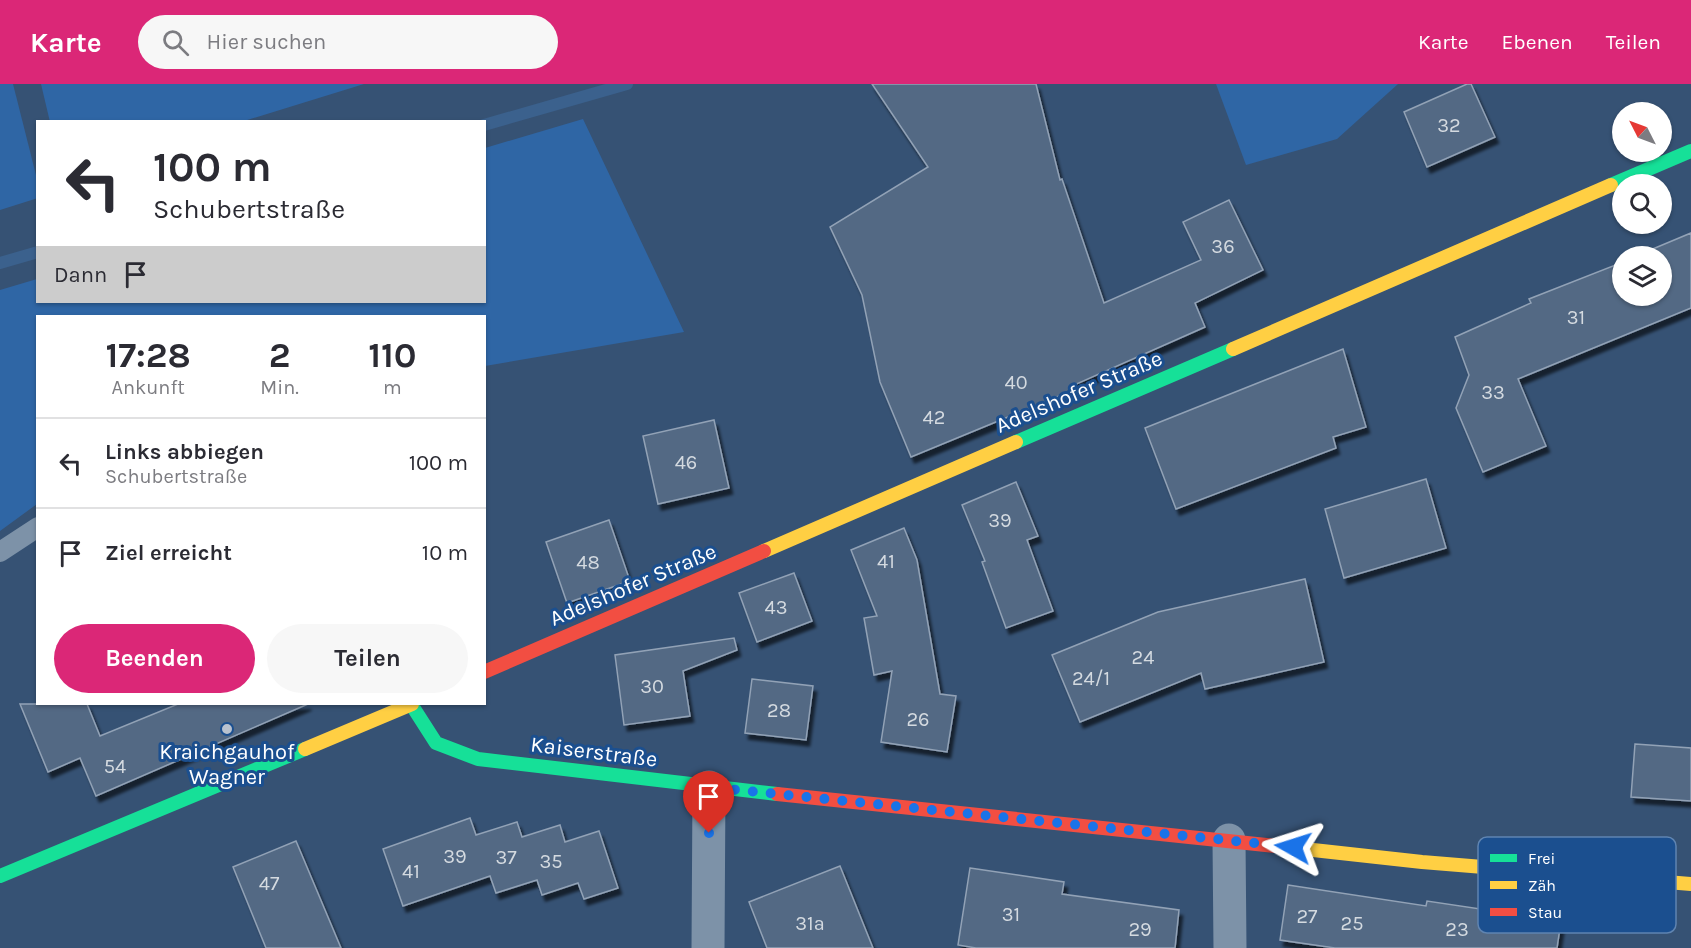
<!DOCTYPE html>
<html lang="de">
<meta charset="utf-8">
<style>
:root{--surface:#fff;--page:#f7f7f7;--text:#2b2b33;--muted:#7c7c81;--line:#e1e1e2;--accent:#db2777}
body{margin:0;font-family:Karla,sans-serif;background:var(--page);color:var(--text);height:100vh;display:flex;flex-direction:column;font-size:22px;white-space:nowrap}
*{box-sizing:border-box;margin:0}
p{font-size:20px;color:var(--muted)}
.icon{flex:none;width:33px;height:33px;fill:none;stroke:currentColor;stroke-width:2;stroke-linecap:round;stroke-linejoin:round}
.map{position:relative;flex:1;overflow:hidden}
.side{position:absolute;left:36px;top:231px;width:450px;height:390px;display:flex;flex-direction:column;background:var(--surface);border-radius:0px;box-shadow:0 2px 4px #0004}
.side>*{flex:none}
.hud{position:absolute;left:36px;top:36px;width:450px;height:183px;border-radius:0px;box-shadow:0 2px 4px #0004;background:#fff;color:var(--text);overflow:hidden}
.needle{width:39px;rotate:312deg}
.fabs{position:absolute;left:1612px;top:18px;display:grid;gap:12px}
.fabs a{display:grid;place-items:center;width:60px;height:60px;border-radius:50%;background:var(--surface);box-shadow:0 2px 4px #0004;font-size:30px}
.pin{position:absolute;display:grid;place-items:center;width:51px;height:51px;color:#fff;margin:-62px -26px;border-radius:50% 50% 50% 0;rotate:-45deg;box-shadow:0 0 6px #0007}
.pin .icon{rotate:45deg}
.me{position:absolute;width:66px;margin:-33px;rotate:276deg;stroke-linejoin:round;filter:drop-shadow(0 0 4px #0008)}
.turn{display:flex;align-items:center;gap:21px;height:126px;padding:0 18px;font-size:27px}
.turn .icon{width:78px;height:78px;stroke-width:2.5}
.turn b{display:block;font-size:42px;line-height:51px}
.then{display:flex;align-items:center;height:57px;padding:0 18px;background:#0003;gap:12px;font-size:22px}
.eta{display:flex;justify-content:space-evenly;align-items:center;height:102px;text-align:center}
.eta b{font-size:36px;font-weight:700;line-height:42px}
.button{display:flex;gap:12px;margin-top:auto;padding:12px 18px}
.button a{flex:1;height:69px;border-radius:36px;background:var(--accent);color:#fff;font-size:24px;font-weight:700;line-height:69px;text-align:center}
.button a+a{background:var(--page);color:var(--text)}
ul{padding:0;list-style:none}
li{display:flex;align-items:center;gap:18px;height:90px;padding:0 18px;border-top:2px solid var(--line)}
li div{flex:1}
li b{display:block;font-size:22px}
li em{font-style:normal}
header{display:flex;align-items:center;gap:36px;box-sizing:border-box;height:84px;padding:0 30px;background:var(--accent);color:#fff}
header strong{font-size:28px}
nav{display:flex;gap:33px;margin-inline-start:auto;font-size:21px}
.search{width:420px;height:54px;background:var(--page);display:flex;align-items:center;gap:15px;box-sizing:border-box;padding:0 21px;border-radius:33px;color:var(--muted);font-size:22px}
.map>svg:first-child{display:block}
</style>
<header>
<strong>Karte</strong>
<div class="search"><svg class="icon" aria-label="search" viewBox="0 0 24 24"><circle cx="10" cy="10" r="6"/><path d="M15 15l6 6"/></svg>Hier suchen</div>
<nav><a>Karte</a><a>Ebenen</a><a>Teilen</a></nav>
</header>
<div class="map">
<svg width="1691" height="864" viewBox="0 0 1691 864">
<defs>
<filter id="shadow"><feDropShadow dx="3.5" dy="6" stdDeviation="1.5" flood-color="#0009"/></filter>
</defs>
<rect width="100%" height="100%" fill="#365274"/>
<!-- green -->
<g fill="#2f66a5">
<polygon points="0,0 13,0 37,95 38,114 0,126"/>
<polygon points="41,0 364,0 244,37 50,38"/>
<polygon points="1216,0 1398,0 1337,55 1246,81"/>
<polygon points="583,35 684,248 485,282 484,232 38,232 37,420 0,447 0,206 37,195 38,218 484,218 485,64"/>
</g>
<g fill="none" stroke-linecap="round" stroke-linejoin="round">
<!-- stream -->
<g stroke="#3b618d" stroke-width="12">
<polyline points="484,41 627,0"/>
<polyline points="0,179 38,168"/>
</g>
</g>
<!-- building -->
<g fill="#526984" stroke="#92a2b6" stroke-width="1.5" filter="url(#shadow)">
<polygon points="872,0 1036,0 1060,96 1062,95 1104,219 1201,176 1183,138 1229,116 1263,186 1195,219 1205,243 1074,301 1076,305 911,373 880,298 862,211 830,143 928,83"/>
<polygon points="1467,0 1471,0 1495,53 1427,83 1404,28"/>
<polygon points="1691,149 1691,224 1518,295 1546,362 1483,388 1456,324 1469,291 1455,253 1531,219 1529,215 1623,178 1623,212 1662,212 1662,172 1636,172"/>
<polygon points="1343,265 1366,343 1333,353 1336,364 1176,425 1145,344"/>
<polygon points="714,336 729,404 658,420 643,352"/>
<polygon points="1426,395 1446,464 1344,494 1325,425"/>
<polygon points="1016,398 1038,452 1027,456 1053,527 1006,544 982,478 985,477 962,421"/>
<polygon points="609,436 630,497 567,519 546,458"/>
<polygon points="904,444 917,476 940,610 956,612 947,668 881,658 892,587 874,591 864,534 877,532 851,466"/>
<polygon points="794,489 812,537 757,558 739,509"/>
<polygon points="1305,495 1324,578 1205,605 1201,589 1080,638 1052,571 1158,528"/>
<polygon points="734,554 737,566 683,587 690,632 624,641 615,571"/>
<polygon points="752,595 813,602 806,656 745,649"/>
<polygon points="20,620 87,620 100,652 178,620 308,620 96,712 80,674 48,688"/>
<polygon points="1635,660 1691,664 1691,717 1631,713"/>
<polygon points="470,734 476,751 517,738 522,753 560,741 565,758 599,747 618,804 584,815 578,799 542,811 537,796 496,809 490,792 403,822 383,765"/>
<polygon points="296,757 341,864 266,864 233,783"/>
<polygon points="840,782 873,864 767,864 749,818"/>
<polygon points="970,784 1064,798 1062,810 1179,826 1175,864 976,864 958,861"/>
<polygon points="1288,801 1426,822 1427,817 1561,837 1557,864 1335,864 1280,856"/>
</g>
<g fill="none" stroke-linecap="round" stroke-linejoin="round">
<!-- lane -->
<polyline stroke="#7d92a8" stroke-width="20" points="0,468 38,443"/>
<!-- street -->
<g stroke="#7d92a8" stroke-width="33">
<polyline points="1229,756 1230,864"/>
<polyline points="708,864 709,703"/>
</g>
<!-- fast -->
<g stroke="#16e098" stroke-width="14">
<polyline points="1611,101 1691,67"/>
<polyline points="1016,358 1233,265"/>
<polyline points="411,620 436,659 478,675 777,710"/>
<polyline points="0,792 305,665"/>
</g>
<!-- slow -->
<g stroke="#ffcf43" stroke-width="14">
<polyline points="1233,265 1611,101"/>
<polyline points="764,467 1016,358"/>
<polyline points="305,665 412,620"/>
<polyline points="1295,764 1422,778 1691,800"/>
</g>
<!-- jam -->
<g stroke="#f24e42" stroke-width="14">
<polyline points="484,588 764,467"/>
<polyline points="777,710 1295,764"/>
</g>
</g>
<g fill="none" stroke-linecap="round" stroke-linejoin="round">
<!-- route -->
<polyline stroke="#1a73e8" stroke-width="10" stroke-dasharray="0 18" points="709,749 709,703 1293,763"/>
</g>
<!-- markers -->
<circle fill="#b9c2ce" stroke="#1b4f8f" stroke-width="2" cx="227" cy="645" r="6"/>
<g text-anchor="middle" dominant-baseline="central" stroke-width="6" stroke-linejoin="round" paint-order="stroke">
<!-- number labels -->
<g font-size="20" fill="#d4dae0">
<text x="1449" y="41">32</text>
<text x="1223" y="162">36</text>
<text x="1576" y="233">31</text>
<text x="1016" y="298">40</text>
<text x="1493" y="308">33</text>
<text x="934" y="333">42</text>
<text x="686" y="378">46</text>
<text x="1000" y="436">39</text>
<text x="886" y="477">41</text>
<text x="588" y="478">48</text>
<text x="776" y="523">43</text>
<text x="1143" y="573">24</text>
<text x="1091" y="594">24/1</text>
<text x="652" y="602">30</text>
<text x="779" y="626">28</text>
<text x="918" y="635">26</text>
<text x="115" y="682">54</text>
<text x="455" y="772">39</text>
<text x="506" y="773">37</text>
<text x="551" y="777">35</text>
<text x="411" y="787">41</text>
<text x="269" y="799">47</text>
<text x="1011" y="830">31</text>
<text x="1307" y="832">27</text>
<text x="810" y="839">31a</text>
<text x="1352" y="839">25</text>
<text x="1140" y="845">29</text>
<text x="1457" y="845">23</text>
</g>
<!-- street labels -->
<g font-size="22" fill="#fff" stroke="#1b4f8f">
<text transform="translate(1079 308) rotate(-23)">Adelshofer Straße</text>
<text transform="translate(633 501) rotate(-23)">Adelshofer Straße</text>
<text transform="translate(594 668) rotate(7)">Kaiserstraße</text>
</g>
<!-- poi labels -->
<g font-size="22" fill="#fff" stroke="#1b4f8f">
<text x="227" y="668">Kraichgauhof<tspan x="227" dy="25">Wagner</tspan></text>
</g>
</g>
<!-- legend -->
<rect x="1478" y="753" width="198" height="96" rx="9" fill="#1b4f8f" stroke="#5f84b1" stroke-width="1.5"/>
<rect x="1490" y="770" width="27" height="8" fill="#16e098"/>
<rect x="1490" y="797" width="27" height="8" fill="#ffcf43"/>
<rect x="1490" y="824" width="27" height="8" fill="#f24e42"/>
<g font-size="16" fill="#fff">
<text x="1528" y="780">Frei</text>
<text x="1528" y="807">Zäh</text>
<text x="1528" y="834">Stau</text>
</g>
</svg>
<div class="fabs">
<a><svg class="needle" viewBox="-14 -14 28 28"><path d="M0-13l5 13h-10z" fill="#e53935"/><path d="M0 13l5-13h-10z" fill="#7c7c81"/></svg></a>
<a><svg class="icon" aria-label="search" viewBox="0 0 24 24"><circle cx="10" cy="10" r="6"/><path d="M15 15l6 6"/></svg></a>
<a><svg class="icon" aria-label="layers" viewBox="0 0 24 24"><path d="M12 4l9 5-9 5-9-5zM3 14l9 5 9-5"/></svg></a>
</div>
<div class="pin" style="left:709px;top:749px;background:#d93025"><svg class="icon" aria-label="arrive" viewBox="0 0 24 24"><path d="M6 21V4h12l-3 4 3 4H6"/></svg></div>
<svg class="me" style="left:1293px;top:763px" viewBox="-20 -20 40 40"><path d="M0-17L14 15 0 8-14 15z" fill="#1a73e8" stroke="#fff" stroke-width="4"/></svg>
<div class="hud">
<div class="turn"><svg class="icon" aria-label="left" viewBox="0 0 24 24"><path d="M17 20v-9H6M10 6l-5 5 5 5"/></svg><div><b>100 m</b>Schubertstraße</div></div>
<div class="then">Dann<svg class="icon" aria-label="arrive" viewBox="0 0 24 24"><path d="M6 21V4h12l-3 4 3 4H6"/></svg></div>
</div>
<section class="side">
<div class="eta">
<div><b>17:28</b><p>Ankunft</p></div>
<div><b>2</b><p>Min.</p></div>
<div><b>110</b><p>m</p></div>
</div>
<ul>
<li><svg class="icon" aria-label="left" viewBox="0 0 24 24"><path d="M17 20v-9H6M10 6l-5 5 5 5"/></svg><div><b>Links abbiegen</b><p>Schubertstraße</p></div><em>100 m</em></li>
<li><svg class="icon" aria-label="arrive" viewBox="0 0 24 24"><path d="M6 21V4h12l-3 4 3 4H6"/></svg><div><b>Ziel erreicht</b></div><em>10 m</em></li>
</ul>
<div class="button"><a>Beenden</a><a>Teilen</a></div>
</section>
</div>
